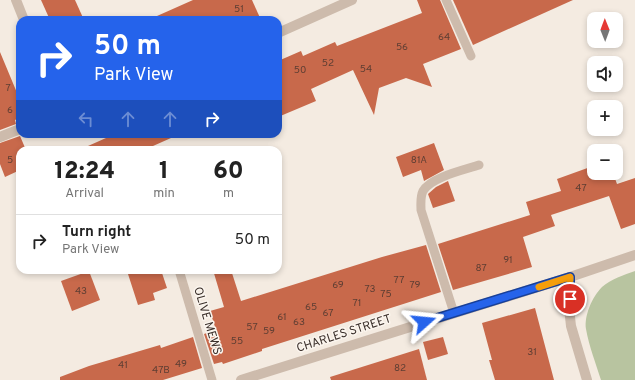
<!DOCTYPE html>
<meta charset="utf-8">
<style>
:root{--surface:#fff;--page:#f6f6f6;--text:#222;--muted:#767676;--line:#e0e0e0}
body{margin:0;font-family:Overpass,sans-serif;background:var(--page);color:var(--text);height:100vh;display:flex;flex-direction:column;font-size:15px;white-space:nowrap}
*{box-sizing:border-box;margin:0}
p{font-size:13px;color:var(--muted)}
.icon{flex:none;width:22px;height:22px;fill:none;stroke:currentColor;stroke-width:2;stroke-linecap:round;stroke-linejoin:round}
.map{position:relative;flex:1;overflow:hidden}
.side{position:absolute;left:16px;top:146px;width:266px;height:128px;display:flex;flex-direction:column;background:var(--surface);border-radius:12px;box-shadow:0 2px 6px #0003}
.side>*{flex:none}
.banner{position:absolute;left:16px;top:16px;width:266px;height:122px;border-radius:12px;box-shadow:0 2px 6px #0003;background:#2563eb;color:#fff;overflow:hidden}
.needle{width:26px;rotate:359deg}
.fabs{position:absolute;left:587px;top:12px;display:grid;gap:8px}
.fabs a{display:grid;place-items:center;width:36px;height:36px;border-radius:8px;background:var(--surface);box-shadow:0 2px 6px #0003;font-size:20px}
.pin{position:absolute;display:grid;place-items:center;width:34px;height:34px;color:#fff;margin:-17px;border:2px solid #fff;border-radius:50%;box-shadow:0 1px 4px #0007}
.me{position:absolute;width:44px;margin:-22px;rotate:72deg;stroke-linejoin:round;filter:drop-shadow(0 0 3px #0008)}
.turn{display:flex;align-items:center;gap:14px;height:84px;padding:0 12px;font-size:18px}
.turn .icon{width:52px;height:52px;stroke-width:2.5}
.turn b{display:block;font-size:28px;line-height:34px}
.lanes{display:flex;align-items:center;height:38px;padding:0 12px;background:#0003;justify-content:center;gap:20px;direction:ltr}
.lanes .off{opacity:.35}
.eta{display:flex;justify-content:space-evenly;align-items:center;height:68px;text-align:center}
.eta b{font-size:24px;font-weight:800;line-height:28px}
ul{padding:0;list-style:none}
li{display:flex;align-items:center;gap:12px;height:52px;padding:0 12px;border-top:1px solid var(--line)}
li div{flex:1}
li b{display:block;font-size:15px}
li em{font-style:normal}
.map>svg:first-child{display:block}
</style>
<div class="map">
<svg width="635" height="380" viewBox="0 0 635 380">
<rect width="100%" height="100%" fill="#f4ebe1"/>
<!-- green -->
<path fill="#b8c4a0" d="M635,271V380H601C596,364 589,346 586,329C584,316 592,297 602,287C611,279 624,275 635,271Z"/>
<!-- building -->
<g fill="#c8694b">
<polygon points="41,0 75,0 84,20 50,20"/>
<polygon points="193,0 252,0 261,20 148,20"/>
<polygon points="417,0 440,0 461,49 423,64 432,87 406,78 379,88 374,115 353,70 311,89 316,101 278,117 278,61 301,51 303,56 335,42 337,46 422,13"/>
<polygon points="453,0 573,0 473,45"/>
<polygon points="0,52 20,100 20,118 15,120 16,124 0,130"/>
<polygon points="115,134 180,134 144,150 79,150"/>
<polygon points="20,136 26,150 20,150 20,170 5,177 0,164 0,143"/>
<polygon points="434,143 444,170 424,181 421,170 403,177 396,157"/>
<polygon points="593,166 594,173 613,173 617,184 635,178 635,224 621,229 609,196 551,215 555,226 523,237 532,267 453,290 438,244 530,215 526,202 561,191 557,179"/>
<polygon points="448,181 455,201 433,208 428,194 436,187"/>
<polygon points="426,245 441,292 262,349 262,351 223,364 222,362 214,364 204,334 216,330 210,311 224,307 213,270 231,270 241,301 382,257"/>
<polygon points="143,270 161,270 167,288 153,293 155,300 138,305 128,274"/>
<polygon points="89,271 100,300 72,311 61,281"/>
<polygon points="535,308 554,380 495,380 489,360 492,360 482,323"/>
<polygon points="193,337 202,368 163,380 60,380 60,377 89,366 160,345 161,348"/>
<polygon points="443,337 448,354 428,360 423,342"/>
<polygon points="419,349 427,380 331,380 330,377"/>
</g>
<g fill="none" stroke-linecap="round" stroke-linejoin="round">
<!-- service -->
<g stroke="#cdbbac" stroke-width="9">
<polyline points="446,0 471,56"/>
<polyline points="179,270 212,380"/>
<path d="M454,313L421,210C421,204 420,197 423,191C431,177 464,170 479,165"/>
</g>
<!-- minor -->
<g stroke="#cdbbac" stroke-width="10">
<polyline points="16,0 24,20"/>
<polyline points="278,33 352,0"/>
<polyline points="0,137 20,129"/>
<polyline points="570,277 569,308 571,326 587,380"/>
<polyline points="241,380 570,277 635,255"/>
</g>
</g>
<g fill="none" stroke-linecap="round" stroke-linejoin="round">
<!-- route casing -->
<g stroke="#184099" stroke-width="10">
<polyline id="route" points="424,322 570,277 570,299"/>
</g>
<!-- route -->
<use href="#route" stroke="#2563eb" stroke-width="7"/>
<!-- slow -->
<polyline stroke="#f59e0b" stroke-width="7" points="539,287 570,277 570,280"/>
</g>
<g text-anchor="middle" dominant-baseline="central" stroke-width="3" stroke-linejoin="round" paint-order="stroke">
<!-- number labels -->
<g font-size="10" fill="#5e3e33">
<text x="239" y="9">51</text>
<text x="444" y="37">64</text>
<text x="402" y="47">56</text>
<text x="328" y="63">52</text>
<text x="366" y="69">54</text>
<text x="300" y="70">50</text>
<text x="8" y="88">7</text>
<text x="10" y="110">6</text>
<text x="10" y="160">5</text>
<text x="419" y="160">81A</text>
<text x="581" y="188">47</text>
<text x="508" y="260">91</text>
<text x="481" y="268">87</text>
<text x="399" y="280">77</text>
<text x="338" y="285">69</text>
<text x="415" y="285">79</text>
<text x="370" y="289">73</text>
<text x="81" y="291">43</text>
<text x="386" y="294">75</text>
<text x="357" y="303">71</text>
<text x="311" y="307">65</text>
<text x="328" y="313">67</text>
<text x="282" y="317">61</text>
<text x="299" y="322">63</text>
<text x="252" y="327">57</text>
<text x="269" y="331">59</text>
<text x="237" y="341">55</text>
<text x="532" y="352">31</text>
<text x="181" y="364">49</text>
<text x="123" y="365">41</text>
<text x="400" y="368">82</text>
<text x="161" y="370">47B</text>
</g>
<!-- street labels -->
<g font-size="12" fill="#3b302b" stroke="#fbf5ee">
<text transform="translate(207 321) rotate(73)">OLIVE MEWS</text>
<text transform="translate(344 334) rotate(-18)">CHARLES STREET</text>
</g>
</g>
</svg>
<div class="fabs">
<a><svg class="needle" viewBox="-14 -14 28 28"><path d="M0-13l5 13h-10z" fill="#e53935"/><path d="M0 13l5-13h-10z" fill="#767676"/></svg></a>
<a><svg class="icon" aria-label="sound" viewBox="0 0 24 24"><path d="M4 9h4l5-4v14l-5-4H4zM17 9q2 3 0 6"/></svg></a>
<a>+</a>
<a>−</a>
</div>
<div class="pin" style="left:570px;top:299px;background:#d93025"><svg class="icon" aria-label="arrive" viewBox="0 0 24 24"><path d="M6 21V4h12l-3 4 3 4H6"/></svg></div>
<svg class="me" style="left:424px;top:322px" viewBox="-20 -20 40 40"><path d="M0-17L14 15 0 8-14 15z" fill="#2563eb" stroke="#fff" stroke-width="4"/></svg>
<div class="banner">
<div class="turn"><svg class="icon" aria-label="right" viewBox="0 0 24 24"><path d="M7 20v-9h11M14 6l5 5-5 5"/></svg><div><b>50 m</b>Park View</div></div>
<div class="lanes"><svg class="icon off" aria-label="left" viewBox="0 0 24 24"><path d="M17 20v-9H6M10 6l-5 5 5 5"/></svg><svg class="icon off" aria-label="ahead" viewBox="0 0 24 24"><path d="M12 20V5M6 11l6-6 6 6"/></svg><svg class="icon off" aria-label="ahead" viewBox="0 0 24 24"><path d="M12 20V5M6 11l6-6 6 6"/></svg><svg class="icon" aria-label="right" viewBox="0 0 24 24"><path d="M7 20v-9h11M14 6l5 5-5 5"/></svg></div>
</div>
<section class="side">
<div class="eta">
<div><b>12:24</b><p>Arrival</p></div>
<div><b>1</b><p>min</p></div>
<div><b>60</b><p>m</p></div>
</div>
<ul>
<li><svg class="icon" aria-label="right" viewBox="0 0 24 24"><path d="M7 20v-9h11M14 6l5 5-5 5"/></svg><div><b>Turn right</b><p>Park View</p></div><em>50 m</em></li>
</ul>
</section>
</div>
